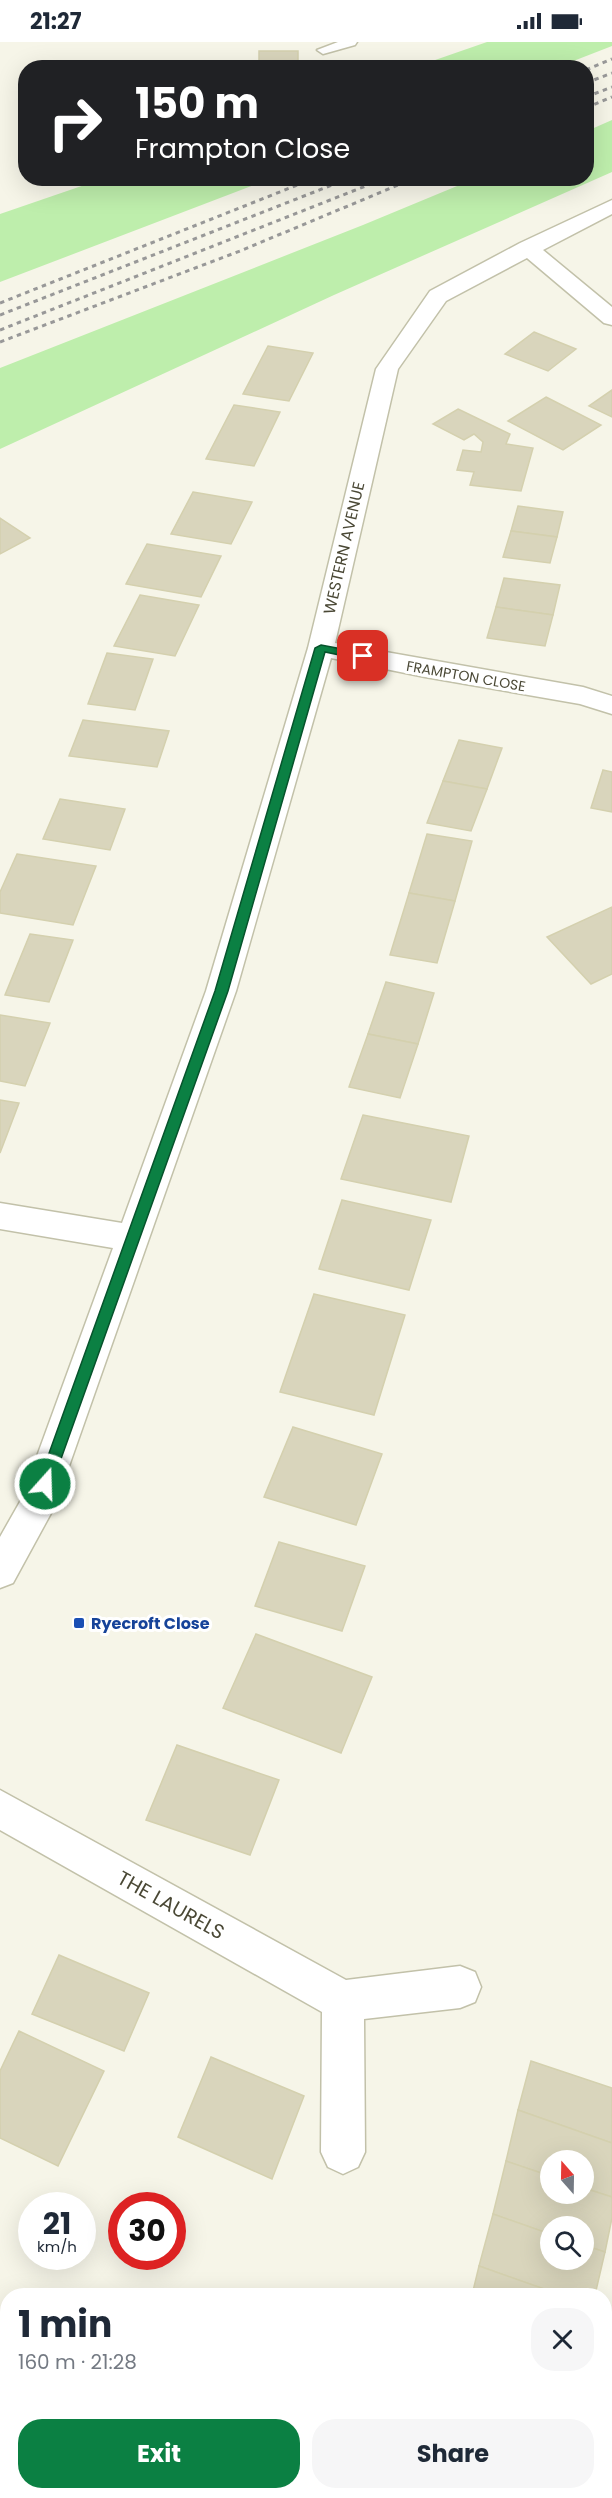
<!DOCTYPE html>
<meta charset="utf-8">
<style>
:root{--surface:#fff;--page:#f6f6f7;--text:#1f2937;--muted:#747a83;--accent:#0b8043}
body{margin:0;font-family:Poppins,sans-serif;background:var(--page);color:var(--text);height:100vh;display:flex;flex-direction:column;font-size:22px;white-space:nowrap}
*{box-sizing:border-box;margin:0}
p{font-size:20px;color:var(--muted)}
.icon{flex:none;width:33px;height:33px;fill:none;stroke:currentColor;stroke-width:2;stroke-linecap:round;stroke-linejoin:round}
.map{position:relative;flex:1;overflow:hidden}
.sheet{position:absolute;left:0px;top:2246px;width:612px;height:212px;display:flex;flex-direction:column;background:var(--surface);border-radius:24px 24px 0 0;box-shadow:0 6px 24px #0002}
.sheet>*{flex:none}
.top-card{position:absolute;left:18px;top:18px;width:576px;height:126px;border-radius:24px;box-shadow:0 6px 24px #0002;background:#202124;color:#fff;overflow:hidden}
.needle{width:39px;rotate:340deg}
.buttons{position:absolute;left:540px;top:2108px;display:grid;gap:12px}
.buttons a{display:grid;place-items:center;width:54px;height:54px;border-radius:50%;background:var(--surface);box-shadow:0 6px 24px #0002;font-size:30px}
.speed{position:absolute;left:18px;top:2150px;display:flex;gap:12px;font-size:30px;font-weight:700;text-align:center}
.speed>*{display:grid;place-content:center;width:78px;height:78px;border-radius:50%;background:var(--surface);box-shadow:0 6px 24px #0002;line-height:1}
.speed small{font-size:15px;font-weight:400}
.speed .limit{border:9px solid #d22;background:#fff;color:#111}
.pin{position:absolute;display:grid;place-items:center;width:51px;height:51px;color:#fff;margin:-26px;border-radius:12px;box-shadow:0 3px 9px #0006}
.me{position:absolute;width:66px;margin:-33px;rotate:20deg;stroke-linejoin:round;filter:drop-shadow(0 0 4px #0008)}
.turn{display:flex;align-items:center;gap:21px;height:126px;padding:0 18px;font-size:27px}
.turn .icon{width:78px;height:78px;stroke-width:2.5}
.turn b{display:block;font-size:42px;line-height:51px}
.round{display:grid;place-items:center;flex:none;width:63px;height:63px;border-radius:24px;background:var(--page)}
.overview{display:flex;align-items:center;justify-content:space-between;height:102px;padding:0 18px}
h1{font-size:36px;font-weight:700;line-height:45px}
.button{display:flex;gap:12px;margin-top:auto;padding:12px 18px}
.button a{flex:1;height:69px;border-radius:24px;background:var(--accent);color:#fff;font-size:24px;font-weight:700;line-height:69px;text-align:center}
.button a+a{background:var(--page);color:var(--text)}
.status{display:flex;justify-content:space-between;align-items:center;height:42px;padding:0 30px;background:var(--surface);direction:ltr}
.status svg{height:16px;fill:currentColor}
.map>svg:first-child{display:block}
</style>
<div class="status"><b>21:27</b><svg viewBox="0 0 49 12"><path d="M0 12V9h3v3zM5 12V6h3v6zM10 12V3h3v9zM15 12V0h3v12zM26 1h20v11H26zM47 4h2v5h-2z"/></svg></div>
<div class="map">
<svg width="612" height="2456" viewBox="0 0 612 2456">
<rect width="100%" height="100%" fill="#f6f5e8"/>
<!-- green -->
<g fill="#beeeac">
<polygon points="487,0 612,0 612,4 558,25 415,25"/>
<polygon points="612,78 612,130 334,253 0,407 0,326 363,183 474,137 586,136 587,89"/>
<polygon points="102,137 102,136 270,137 0,240 0,172"/>
</g>
<!-- building -->
<g fill="#d9d5bc" stroke="#d4d0ae" stroke-width="1.5">
<rect x="259" y="9" width="39" height="17"/>
<polygon points="534,290 576,307 548,329 505,312"/>
<polygon points="268,304 313,311 289,359 243,352"/>
<polygon points="612,348 612,375 589,364"/>
<polygon points="546,355 601,383 563,408 508,379"/>
<polygon points="234,363 280,370 254,424 206,417"/>
<polygon points="458,367 510,392 506,402 533,406 521,449 470,443 474,430 457,428 463,408 481,410 483,400 474,392 464,398 433,382"/>
<polygon points="193,450 252,460 231,502 171,492"/>
<polygon points="518,464 563,470 557,495 511,489"/>
<polygon points="0,476 30,496 0,512"/>
<polygon points="511,489 557,495 550,521 503,515"/>
<polygon points="147,502 221,514 201,555 126,542"/>
<polygon points="504,536 560,543 553,573 496,565"/>
<polygon points="140,553 199,563 175,614 114,604"/>
<polygon points="496,565 553,573 545,604 487,596"/>
<polygon points="107,611 153,617 135,668 88,662"/>
<polygon points="83,678 169,689 157,725 69,714"/>
<polygon points="459,698 502,706 487,747 443,739"/>
<polygon points="603,728 612,730 612,770 591,766"/>
<polygon points="443,739 487,747 471,789 427,781"/>
<polygon points="60,757 125,767 110,808 43,797"/>
<polygon points="427,792 472,799 455,859 409,851"/>
<polygon points="17,812 96,824 73,883 0,871 0,850"/>
<polygon points="409,851 455,859 437,921 390,913"/>
<polygon points="612,865 612,932 591,942 547,895"/>
<polygon points="30,892 73,898 49,960 5,953"/>
<polygon points="386,940 434,951 418,1002 368,992"/>
<polygon points="0,973 50,981 25,1044 0,1039"/>
<polygon points="368,992 418,1002 400,1056 349,1045"/>
<polygon points="0,1058 19,1061 0,1111"/>
<polygon points="363,1073 469,1094 451,1160 341,1137"/>
<polygon points="342,1158 431,1178 409,1248 319,1227"/>
<polygon points="314,1252 405,1273 374,1373 280,1350"/>
<polygon points="293,1385 382,1412 356,1483 264,1455"/>
<polygon points="279,1500 365,1524 342,1589 255,1564"/>
<polygon points="256,1592 372,1635 341,1711 223,1666"/>
<polygon points="177,1703 279,1738 250,1813 146,1778"/>
<polygon points="59,1913 149,1951 124,2009 32,1972"/>
<polygon points="19,1989 104,2029 58,2124 0,2096 0,2029"/>
<polygon points="211,2015 304,2054 272,2137 178,2095"/>
<polygon points="531,2019 612,2046 612,2101 518,2068"/>
<polygon points="518,2068 612,2101 612,2155 584,2146 584,2118 550,2118 550,2134 506,2119"/>
<polygon points="506,2119 550,2134 550,2151 584,2151 584,2146 612,2155 612,2176 605,2210 584,2203 584,2184 550,2184 550,2192 493,2172"/>
<polygon points="493,2172 550,2192 550,2217 584,2217 584,2203 605,2210 595,2253 561,2253 479,2224"/>
<polygon points="479,2224 561,2253 472,2253"/>
<polygon points="0,2280 8,2285 8,2419 0,2414"/>
<polygon points="172,2450 269,2450 267,2456 180,2456 171,2453"/>
<polygon points="469,2450 491,2450 508,2456 467,2456"/>
</g>
<g fill="none" stroke-linecap="round" stroke-linejoin="round">
<!-- lane casing -->
<g stroke="#c2c1a9" stroke-width="3">
<polygon id="lane" points="338,0 357,0 355,3 323,12 317,8"/>
</g>
<!-- street casing -->
<g stroke="#c2c1a9" stroke-width="3">
<g id="street">
<polygon points="612,158 612,172 543,208 612,265 612,283 604,281 527,216 446,259 398,327 335,601 583,645 612,654 612,672 580,662 425,635 331,616 236,949 55,1464 13,1541 0,1546 0,1495 21,1458 113,1206 0,1187 0,1161 122,1181 206,949 308,606 376,327 430,249 520,201"/>
<polygon points="0,1748 346,1938 460,1924 475,1930 481,1945 475,1960 460,1966 364,1977 365,2110 358,2125 343,2132 328,2125 321,2110 322,1970 0,1788"/>
</g>
</g>
<!-- lane -->
<use href="#lane" fill="#fff" fill-rule="evenodd"/>
<!-- street -->
<use href="#street" fill="#fff" fill-rule="evenodd"/>
<!-- rail -->
<g stroke="#989898" stroke-width="3" stroke-dasharray="4.5 4.5" stroke-linecap="butt">
<polyline points="586,28 612,17"/>
<polyline points="586,41 612,31"/>
<polyline points="586,55 612,45"/>
<polyline points="586,66 612,55"/>
<polyline points="0,261 315,136"/>
<polyline points="0,273 350,136"/>
<polyline points="0,288 386,136"/>
<polyline points="0,300 240,209 415,136"/>
</g>
</g>
<!-- route -->
<polygon fill="#0b8043" stroke="#07532c" stroke-width="1.5" points="321,603 363,611 368,614 363,618 325,610 228,949 52,1442 50,1447 45,1448 40,1447 38,1442 215,949 315,606"/>
<!-- markers -->
<rect fill="#1a4fb4" stroke="#fff" stroke-width="2" x="73" y="1575" width="12" height="12" rx="3"/>
<g text-anchor="middle" dominant-baseline="central" stroke-width="6" stroke-linejoin="round" paint-order="stroke">
<!-- far-street labels -->
<g font-size="14" fill="#4a4835" stroke="#fff">
<text transform="translate(466 634) rotate(10)">FRAMPTON CLOSE</text>
</g>
<!-- street labels -->
<g font-size="16" fill="#4a4835" stroke="#fff">
<text transform="translate(344 506) rotate(-77)">WESTERN AVENUE</text>
</g>
<!-- transit labels -->
<g font-size="16" font-weight="bold" fill="#164399" stroke="#fff" text-anchor="start">
<text x="91" y="1581">Ryecroft Close</text>
</g>
<!-- near-street labels -->
<g font-size="20" fill="#4a4835" stroke="#fff">
<text transform="translate(171 1863) rotate(29)">THE LAURELS</text>
</g>
</g>
</svg>
<div class="buttons">
<a><svg class="needle" viewBox="-14 -14 28 28"><path d="M0-13l5 13h-10z" fill="#e53935"/><path d="M0 13l5-13h-10z" fill="#747a83"/></svg></a>
<a><svg class="icon" aria-label="search" viewBox="0 0 24 24"><circle cx="10" cy="10" r="6"/><path d="M15 15l6 6"/></svg></a>
</div>
<div class="speed"><div>21<small>km/h</small></div><div class="limit">30</div></div>
<div class="pin" style="left:363px;top:614px;background:#d93025"><svg class="icon" aria-label="arrive" viewBox="0 0 24 24"><path d="M6 21V4h12l-3 4 3 4H6"/></svg></div>
<svg class="me" style="left:45px;top:1442px" viewBox="-20 -20 40 40"><circle r="17" fill="#0b8043" stroke="#fff" stroke-width="3"/><path d="M0-11L8 9 0 5-8 9z" fill="#fff"/></svg>
<div class="top-card">
<div class="turn"><svg class="icon" aria-label="right" viewBox="0 0 24 24"><path d="M7 20v-9h11M14 6l5 5-5 5"/></svg><div><b>150 m</b>Frampton Close</div></div>
</div>
<section class="sheet">
<div class="overview"><div><h1>1 min</h1><p>160 m · 21:28</p></div><a class="round"><svg class="icon" aria-label="close" viewBox="0 0 24 24"><path d="M6 6l12 12M18 6L6 18"/></svg></a></div>
<div class="button"><a>Exit</a><a>Share</a></div>
</section>
</div>
